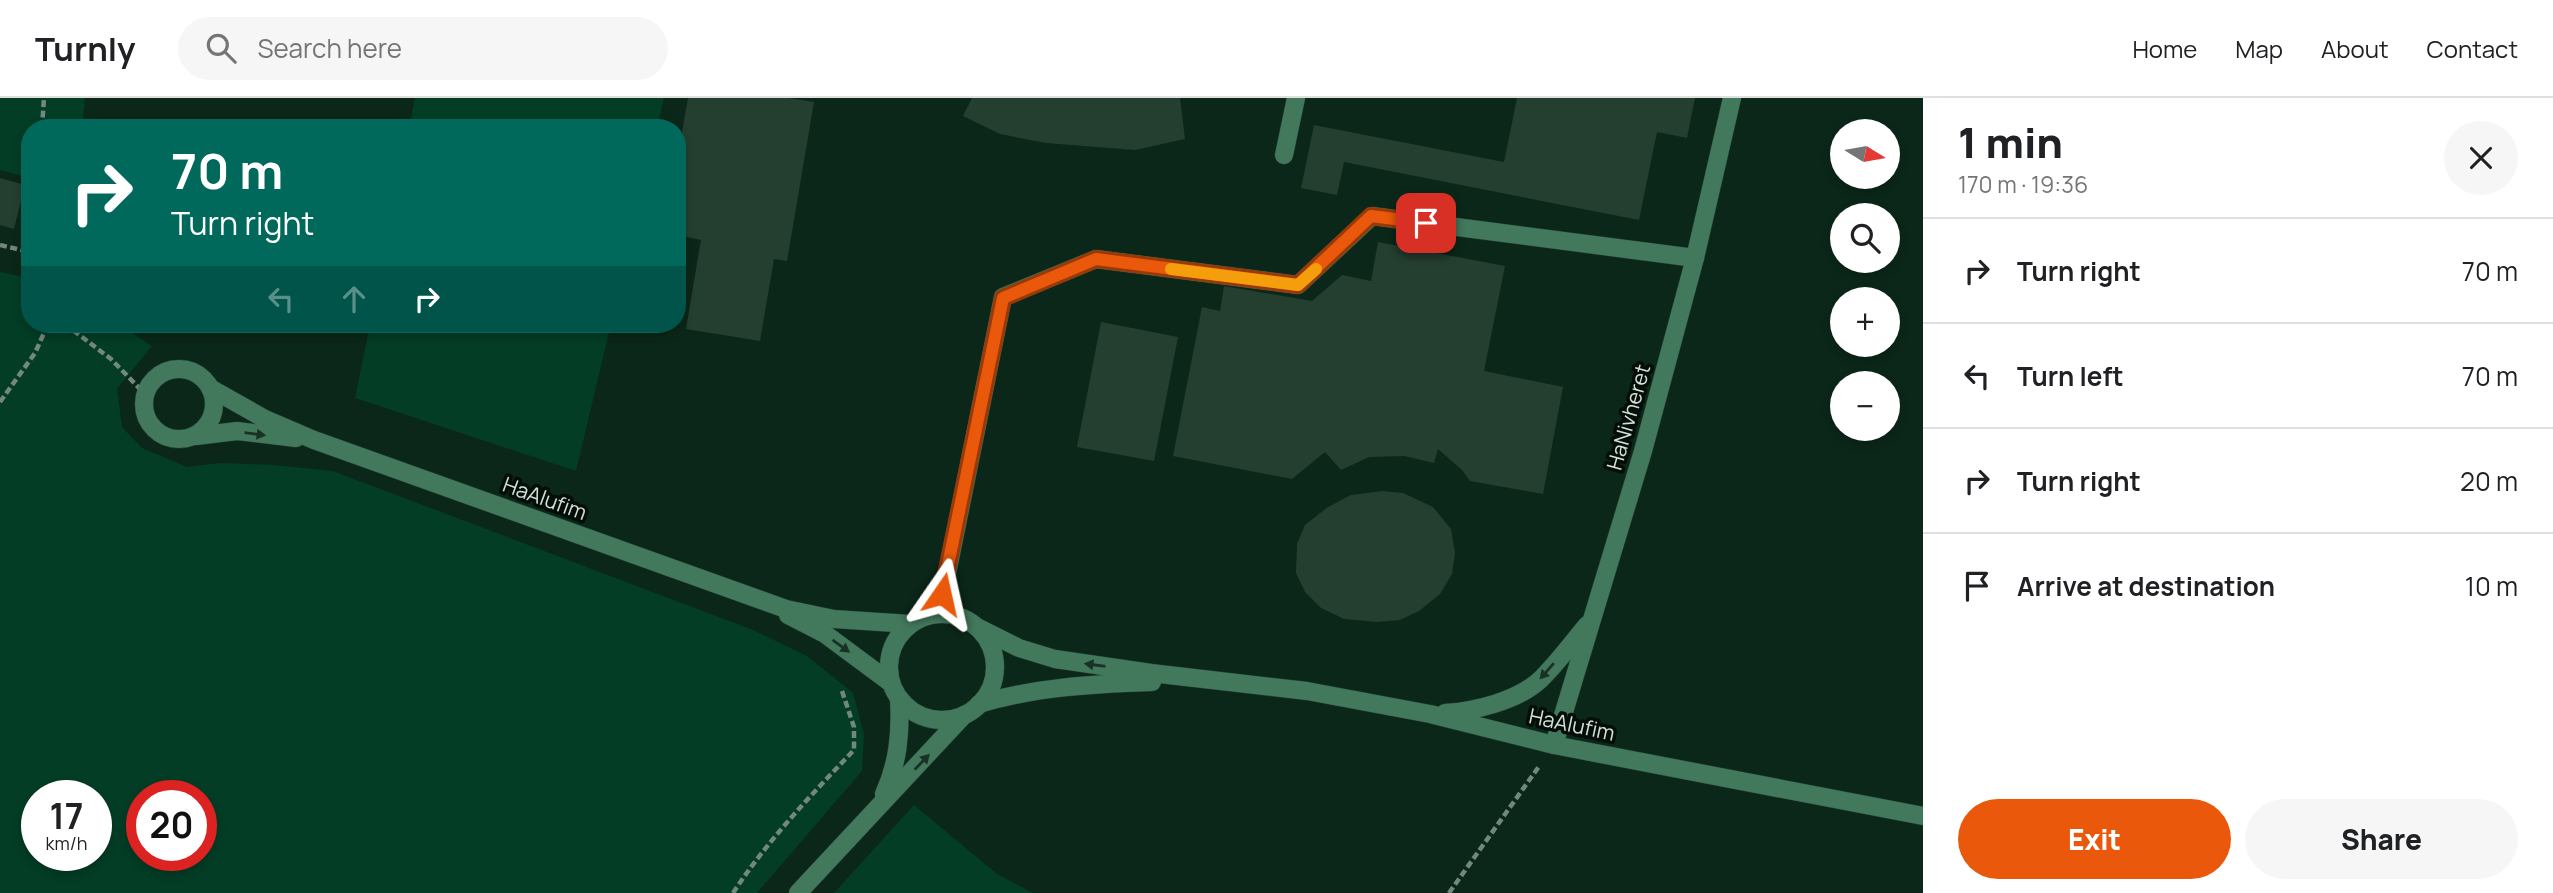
<!DOCTYPE html>
<meta charset="utf-8">
<style>
:root{--surface:#fff;--page:#f6f6f6;--text:#202124;--muted:#757577;--line:#e0e0e0;--accent:#ea580c}
body{margin:0;font-family:Manrope,sans-serif;background:var(--page);color:var(--text);height:100vh;display:flex;flex-direction:column;font-size:26px;white-space:nowrap}
*{box-sizing:border-box;margin:0}
p{font-size:23px;color:var(--muted)}
.icon{flex:none;width:38px;height:38px;fill:none;stroke:currentColor;stroke-width:2;stroke-linecap:round;stroke-linejoin:round}
.map{position:relative;flex:1;overflow:hidden}
.sheet{display:flex;flex-direction:column;background:var(--surface);width:630px}
.sheet>*{flex:none}
.top-card{position:absolute;left:21px;top:21px;width:665px;height:214px;border-radius:28px;box-shadow:0 4px 10px #0003;background:#00695c;color:#fff;overflow:hidden}
.needle{width:46px;rotate:101deg}
.buttons{position:absolute;left:1830px;top:21px;display:grid;gap:14px}
.buttons a{display:grid;place-items:center;width:70px;height:70px;border-radius:50%;background:var(--surface);box-shadow:0 4px 10px #0003;font-size:35px}
.speed{position:absolute;left:21px;top:682px;display:flex;gap:14px;font-size:35px;font-weight:700;text-align:center}
.speed>*{display:grid;place-content:center;width:91px;height:91px;border-radius:50%;background:var(--surface);box-shadow:0 4px 10px #0003;line-height:1}
.speed small{font-size:18px;font-weight:400}
.speed .limit{border:10px solid #d22;background:#fff;color:#111}
.pin{position:absolute;display:grid;place-items:center;width:60px;height:60px;color:#fff;margin:-30px;border-radius:14px;box-shadow:0 4px 10px #0006}
.me{position:absolute;width:77px;margin:-38px;rotate:11deg;stroke-linejoin:round;filter:drop-shadow(0 0 5px #0008)}
.turn{display:flex;align-items:center;gap:24px;height:147px;padding:0 35px;font-size:32px}
.turn .icon{width:91px;height:91px;stroke-width:2.5}
.turn b{display:block;font-size:49px;line-height:60px}
.lanes{display:flex;align-items:center;height:66px;padding:0 35px;background:#0003;justify-content:center;gap:35px;direction:ltr}
.lanes .off{opacity:.35}
.round{display:grid;place-items:center;flex:none;width:74px;height:74px;border-radius:37px;background:var(--page)}
.headline{display:flex;align-items:center;justify-content:space-between;height:119px;padding:0 35px}
h1{font-size:42px;font-weight:800;line-height:52px}
.cta{display:flex;gap:14px;margin-top:auto;padding:14px 35px}
.cta a{flex:1;height:80px;border-radius:42px;background:var(--accent);color:#fff;font-size:28px;font-weight:800;line-height:80px;text-align:center}
.cta a+a{background:var(--page);color:var(--text)}
ul{padding:0;list-style:none}
li{display:flex;align-items:center;gap:21px;height:105px;padding:0 35px;border-top:2px solid var(--line)}
li div{flex:1}
li b{display:block;font-size:26px}
li em{font-style:normal}
header{display:flex;align-items:center;gap:42px;box-sizing:border-box;height:98px;padding:0 35px;background:var(--surface);border-bottom:2px solid var(--line)}
header strong{font-size:33px}
nav{display:flex;gap:38px;margin-inline-start:auto;font-size:24px}
.search{width:490px;height:63px;background:var(--page);display:flex;align-items:center;gap:18px;box-sizing:border-box;padding:0 24px;border-radius:38px;color:var(--muted);font-size:26px}
main{display:flex;flex:1;min-height:0}
.map>svg:first-child{display:block}
</style>
<header>
<strong>Turnly</strong>
<div class="search"><svg class="icon" aria-label="search" viewBox="0 0 24 24"><circle cx="10" cy="10" r="6"/><path d="M15 15l6 6"/></svg>Search here</div>
<nav><a>Home</a><a>Map</a><a>About</a><a>Contact</a></nav>
</header>
<main>
<div class="map">
<svg width="1923" height="795" viewBox="0 0 1923 795">
<rect width="100%" height="100%" fill="#0b2719"/>
<!-- green -->
<g fill="#033d26" fill-rule="evenodd">
<polygon points="0,0 85,0 82,30 30,30 30,80 0,72"/>
<polygon points="415,0 664,0 657,30 409,30"/>
<path d="M0,174L30,180V226H118L152,248L117,291L122,329L142,350L187,369L219,365L274,367L333,373L753,532L807,558L853,595L864,636L862,673L757,795H0ZM96,698V758H37V698ZM201,698V758H142V698Z"/>
<polygon points="370,226 611,226 576,373 355,300"/>
<polygon points="914,707 997,776 1033,795 834,795"/>
</g>
<!-- building -->
<g fill="#243f30">
<polygon points="688,0 789,0 814,4 787,163 774,161 760,243 686,231 701,142 677,137 677,63"/>
<polygon points="972,0 1180,0 1185,41 1135,52 1046,45 1000,36 963,18"/>
<polygon points="1517,0 1695,0 1687,40 1657,34 1639,122 1344,64 1337,97 1301,90 1314,27 1504,64"/>
<polygon points="0,80 25,87 14,131 0,127"/>
<polygon points="1378,144 1505,168 1484,273 1563,289 1543,396 1470,383 1462,372 1438,351 1434,365 1404,358 1369,359 1341,372 1325,354 1292,381 1173,358 1202,209 1220,213 1224,188 1312,203 1342,177 1371,183"/>
<polygon points="1101,224 1178,239 1154,363 1077,349"/>
<polygon points="1382,393 1403,395 1433,409 1451,431 1455,455 1452,476 1440,496 1419,513 1400,522 1377,524 1344,521 1321,510 1305,494 1296,475 1297,446 1305,427 1328,409 1351,397"/>
</g>
<g fill="none" stroke-linecap="round" stroke-linejoin="round">
<!-- minor casing -->
<g stroke="#274134" stroke-width="19">
<g id="minor">
<polyline points="1284,57 1296,0"/>
<circle cx="179" cy="306" r="35"/>
<polyline points="210,290 265,321 314,342 786,511 834,521 910,526"/>
<polyline points="196,338 237,333 296,340"/>
<polyline points="939,515 1003,199 1096,161 1298,187 1372,118 1695,160"/>
<circle cx="942" cy="569" r="53"/>
<polyline points="788,517 825,536 891,585"/>
<polyline points="979,530 1019,550 1055,561 1151,575 1307,593 1430,616 1554,647 1923,718"/>
<path d="M979,606C1036,589 1093,586 1152,584"/>
<path d="M1445,615C1475,613 1518,603 1541,581C1558,564 1572,545 1587,527"/>
<polyline points="1554,647 1643,353 1695,160 1732,0"/>
<path d="M884,696C898,665 901,635 899,601"/>
<polyline points="798,795 964,617"/>
</g>
</g>
<!-- path -->
<g stroke="#73887c" stroke-width="4.5" stroke-dasharray="7 3.5" stroke-linecap="butt">
<polyline points="42,30 44,0"/>
<polyline points="0,147 30,154"/>
<polyline points="65,226 111,261 145,296"/>
<polyline points="0,304 35,255 48,226"/>
<path d="M733,795C767,743 811,697 854,652V629L842,593"/>
<polyline points="1449,795 1540,667"/>
</g>
<!-- minor -->
<use href="#minor" stroke="#42785c" stroke-width="18"/>
</g>
<!-- one-way arrows -->
<defs><path id="oneway-solid" d="M-6-.8H1V-3.2L6.5 0L1 3.2V.8H-6Z" transform="scale(1.75)"/></defs>
<g fill="#1a3225">
<use href="#oneway-solid" transform="translate(255 336) rotate(8)"/>
<use href="#oneway-solid" transform="translate(841 548) rotate(36)"/>
<use href="#oneway-solid" transform="translate(1095 567) rotate(-172)"/>
<use href="#oneway-solid" transform="translate(1547 573) rotate(131)"/>
<use href="#oneway-solid" transform="translate(922 664) rotate(-46)"/>
</g>
<g fill="none" stroke-linecap="round" stroke-linejoin="round">
<!-- route casing -->
<g stroke="#983908" stroke-width="18">
<polyline id="route" points="942,496 1003,200 1096,161 1298,187 1371,118 1426,125"/>
</g>
<!-- route -->
<use href="#route" stroke="#ea580c" stroke-width="12"/>
<!-- slow -->
<polyline stroke="#f59e0b" stroke-width="12" points="1171,171 1298,187 1316,171"/>
</g>
<g text-anchor="middle" dominant-baseline="central" stroke-width="7" stroke-linejoin="round" paint-order="stroke">
<!-- street labels -->
<g font-size="21" fill="#d1e1d7" stroke="#040d07">
<text transform="translate(1628 319) rotate(-74)">HaNivheret</text>
<text transform="translate(545 400) rotate(20)">HaAlufim</text>
<text transform="translate(1572 626) rotate(12)">HaAlufim</text>
</g>
</g>
</svg>
<div class="buttons">
<a><svg class="needle" viewBox="-14 -14 28 28"><path d="M0-13l5 13h-10z" fill="#e53935"/><path d="M0 13l5-13h-10z" fill="#757577"/></svg></a>
<a><svg class="icon" aria-label="search" viewBox="0 0 24 24"><circle cx="10" cy="10" r="6"/><path d="M15 15l6 6"/></svg></a>
<a>+</a>
<a>−</a>
</div>
<div class="speed"><div>17<small>km/h</small></div><div class="limit">20</div></div>
<div class="pin" style="left:1426px;top:125px;background:#d93025"><svg class="icon" aria-label="arrive" viewBox="0 0 24 24"><path d="M6 21V4h12l-3 4 3 4H6"/></svg></div>
<svg class="me" style="left:942px;top:496px" viewBox="-20 -20 40 40"><path d="M0-17L14 15 0 8-14 15z" fill="#ea580c" stroke="#fff" stroke-width="4"/></svg>
<div class="top-card">
<div class="turn"><svg class="icon" aria-label="right" viewBox="0 0 24 24"><path d="M7 20v-9h11M14 6l5 5-5 5"/></svg><div><b>70 m</b>Turn right</div></div>
<div class="lanes"><svg class="icon off" aria-label="left" viewBox="0 0 24 24"><path d="M17 20v-9H6M10 6l-5 5 5 5"/></svg><svg class="icon off" aria-label="ahead" viewBox="0 0 24 24"><path d="M12 20V5M6 11l6-6 6 6"/></svg><svg class="icon" aria-label="right" viewBox="0 0 24 24"><path d="M7 20v-9h11M14 6l5 5-5 5"/></svg></div>
</div>
</div>
<section class="sheet">
<div class="headline"><div><h1>1 min</h1><p>170 m · 19:36</p></div><a class="round"><svg class="icon" aria-label="close" viewBox="0 0 24 24"><path d="M6 6l12 12M18 6L6 18"/></svg></a></div>
<ul>
<li><svg class="icon" aria-label="right" viewBox="0 0 24 24"><path d="M7 20v-9h11M14 6l5 5-5 5"/></svg><div><b>Turn right</b></div><em>70 m</em></li>
<li><svg class="icon" aria-label="left" viewBox="0 0 24 24"><path d="M17 20v-9H6M10 6l-5 5 5 5"/></svg><div><b>Turn left</b></div><em>70 m</em></li>
<li><svg class="icon" aria-label="right" viewBox="0 0 24 24"><path d="M7 20v-9h11M14 6l5 5-5 5"/></svg><div><b>Turn right</b></div><em>20 m</em></li>
<li><svg class="icon" aria-label="arrive" viewBox="0 0 24 24"><path d="M6 21V4h12l-3 4 3 4H6"/></svg><div><b>Arrive at destination</b></div><em>10 m</em></li>
</ul>
<div class="cta"><a>Exit</a><a>Share</a></div>
</section>
</main>
